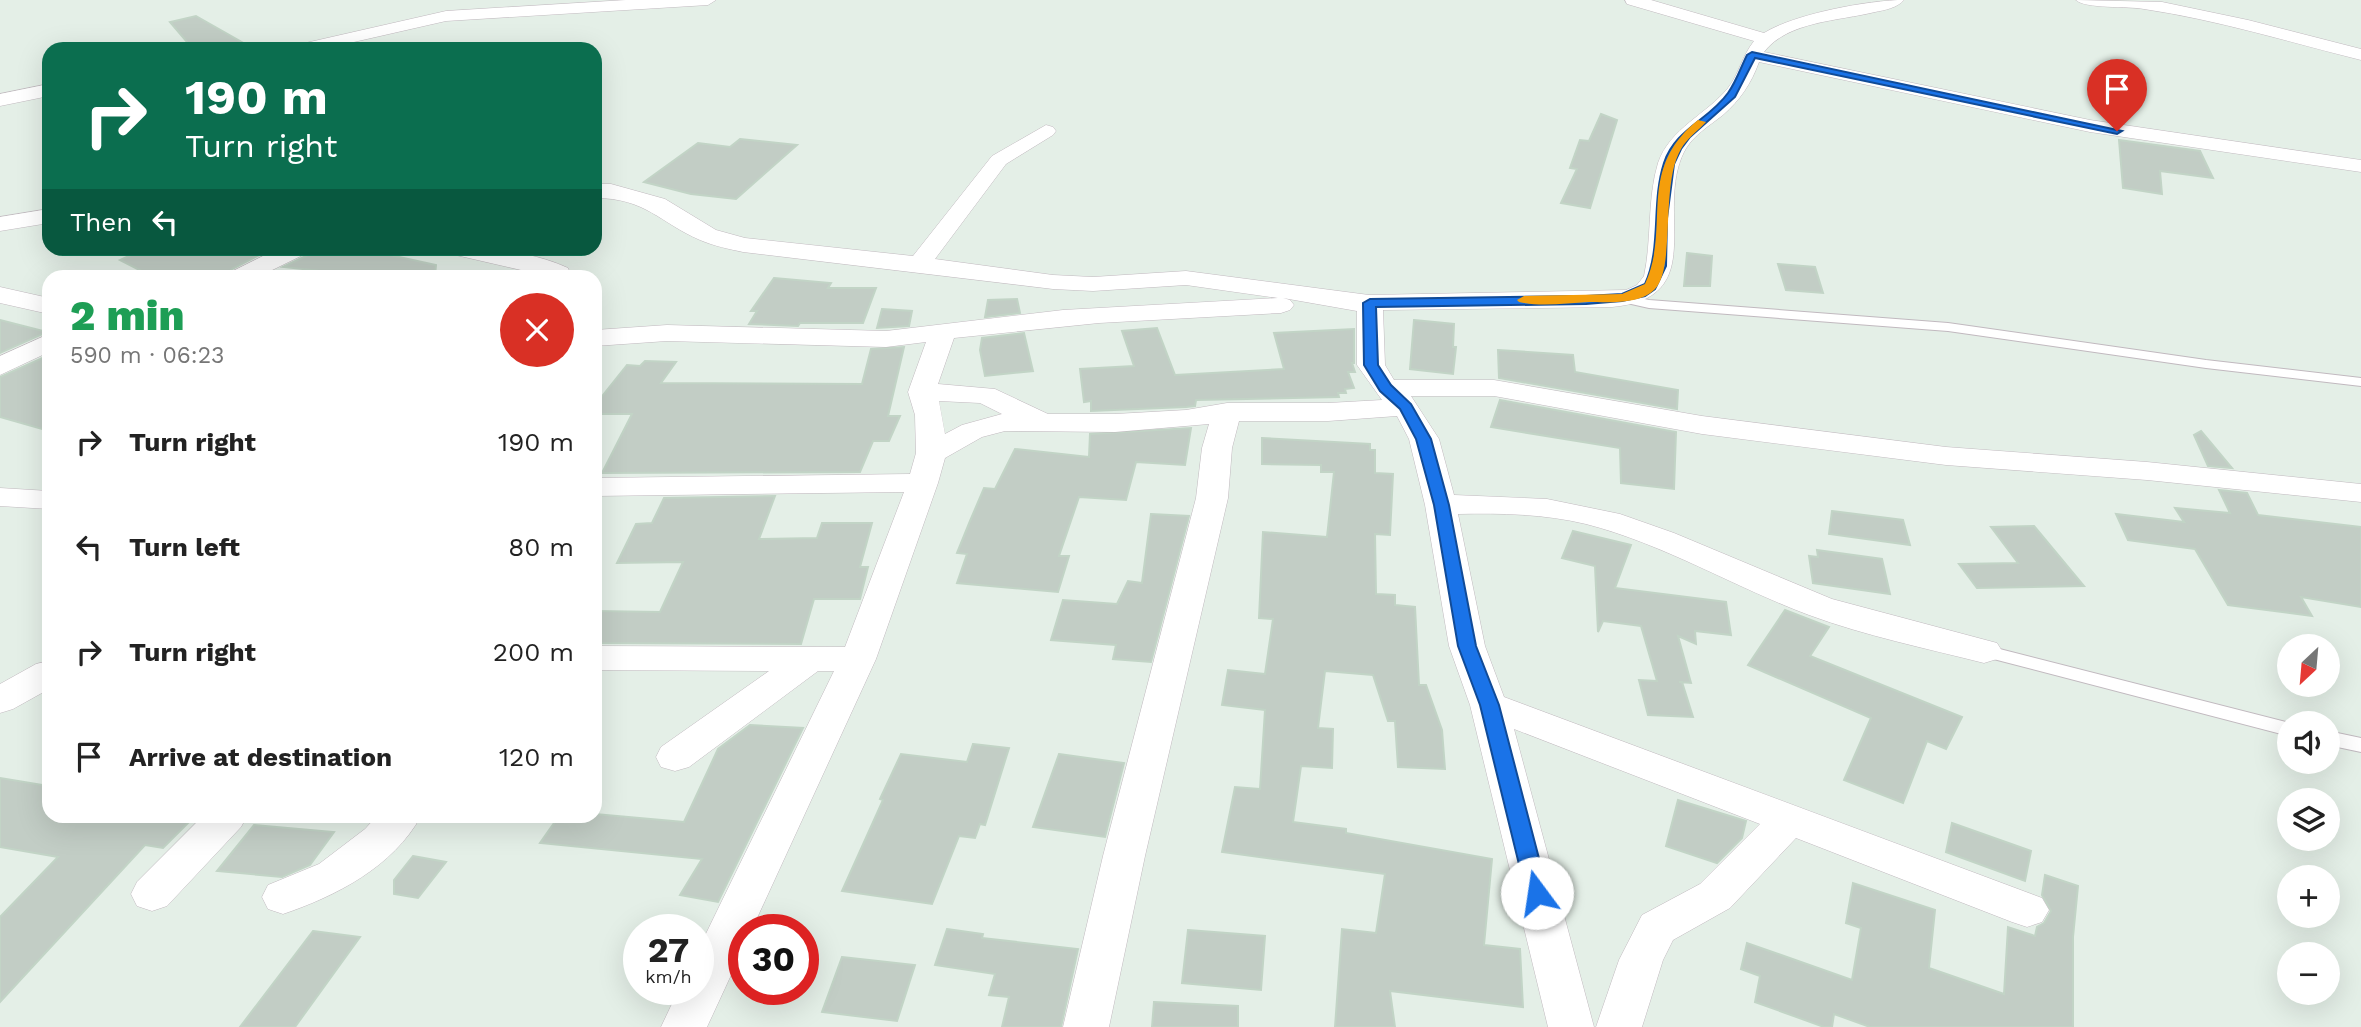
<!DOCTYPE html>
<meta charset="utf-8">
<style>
:root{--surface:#fff;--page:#f6f6f6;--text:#222;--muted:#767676}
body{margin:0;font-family:"Work Sans",sans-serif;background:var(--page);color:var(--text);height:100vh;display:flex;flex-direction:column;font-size:26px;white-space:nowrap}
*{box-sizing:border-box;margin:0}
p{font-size:23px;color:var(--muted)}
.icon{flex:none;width:38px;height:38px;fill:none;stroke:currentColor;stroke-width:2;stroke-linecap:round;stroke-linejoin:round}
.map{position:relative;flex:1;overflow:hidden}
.details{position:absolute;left:42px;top:270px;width:560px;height:553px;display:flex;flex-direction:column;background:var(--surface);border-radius:21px;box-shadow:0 7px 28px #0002}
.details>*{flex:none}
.guide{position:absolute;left:42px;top:42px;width:560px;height:214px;border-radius:21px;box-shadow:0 7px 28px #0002;background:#0b6e4f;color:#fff;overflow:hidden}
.needle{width:46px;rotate:206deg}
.tools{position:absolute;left:2277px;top:634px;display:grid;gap:14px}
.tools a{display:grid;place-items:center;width:63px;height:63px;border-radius:50%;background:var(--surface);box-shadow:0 7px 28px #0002;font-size:35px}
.speed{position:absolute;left:623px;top:914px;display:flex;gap:14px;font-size:35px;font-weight:700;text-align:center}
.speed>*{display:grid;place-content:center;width:91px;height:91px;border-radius:50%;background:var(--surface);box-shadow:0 7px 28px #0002;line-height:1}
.speed small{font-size:18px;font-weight:400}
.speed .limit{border:10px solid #d22;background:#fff;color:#111}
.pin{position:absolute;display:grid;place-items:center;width:60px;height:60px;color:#fff;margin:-72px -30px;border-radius:50% 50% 50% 0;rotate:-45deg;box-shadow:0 0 7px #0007}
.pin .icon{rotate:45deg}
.me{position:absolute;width:77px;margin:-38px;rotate:346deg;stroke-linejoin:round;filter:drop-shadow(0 0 5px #0008)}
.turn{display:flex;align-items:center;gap:24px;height:147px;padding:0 28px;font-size:32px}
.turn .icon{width:91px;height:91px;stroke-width:2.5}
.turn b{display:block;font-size:49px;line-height:60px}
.then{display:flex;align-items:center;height:66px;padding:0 28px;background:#0003;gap:14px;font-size:26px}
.round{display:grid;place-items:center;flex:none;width:74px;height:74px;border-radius:37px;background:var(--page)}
.headline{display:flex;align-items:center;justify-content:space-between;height:119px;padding:0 28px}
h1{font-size:42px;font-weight:800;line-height:52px;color:#1e9e55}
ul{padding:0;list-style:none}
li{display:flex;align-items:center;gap:21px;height:105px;padding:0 28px}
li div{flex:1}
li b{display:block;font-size:26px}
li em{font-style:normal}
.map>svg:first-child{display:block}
</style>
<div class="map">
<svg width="2361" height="1027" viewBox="0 0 2361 1027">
<rect width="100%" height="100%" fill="#e4efe7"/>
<!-- building -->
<g fill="#c2cdc5" stroke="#c2d4c6" stroke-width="2">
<polygon points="196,16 254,49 193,49 170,22"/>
<polygon points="1601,114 1617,120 1590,208 1561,203 1577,169 1570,168 1580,140 1589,141"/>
<polygon points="740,139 797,145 736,199 691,194 644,182 698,143 730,147"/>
<polygon points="2119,140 2200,151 2213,178 2160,171 2162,194 2123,188"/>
<polygon points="146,248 266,248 265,252 232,269 227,276 151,276 120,260"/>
<polygon points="313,248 358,248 436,265 435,276 367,276 283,267 308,255"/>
<polygon points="1687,253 1712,256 1710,286 1684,286"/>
<polygon points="1778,264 1815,267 1823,293 1786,290"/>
<polygon points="774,278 831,283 828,288 876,288 863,323 800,323 798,326 749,324 757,311 751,311"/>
<polygon points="1017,299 1020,313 985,317 988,300"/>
<polygon points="882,309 912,311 909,326 877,328"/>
<polygon points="0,320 47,332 0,353"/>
<polygon points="1414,320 1454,324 1453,347 1456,347 1453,374 1410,369"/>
<polygon points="1157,328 1175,375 1284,369 1274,333 1354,329 1354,363 1352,363 1355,372 1348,372 1354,388 1345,389 1346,393 1338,393 1339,397 1196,400 1195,406 1186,407 1091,411 1091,401 1084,402 1080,369 1134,366 1122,331"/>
<polygon points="1024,333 1033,371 985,376 980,350 982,338"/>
<polygon points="904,347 888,416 900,416 889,441 873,441 860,472 602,473 632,414 595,414 595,405 627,365 640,366 645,361 676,362 661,383 862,384 871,349"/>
<polygon points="1498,350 1573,355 1575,372 1678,390 1677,409 1499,378"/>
<polygon points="49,355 49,431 0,417 0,377"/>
<polygon points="1500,400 1676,432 1674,489 1621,483 1620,448 1491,427"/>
<polygon points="1191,428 1185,465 1136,462 1126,500 1079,497 1059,556 1069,556 1058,592 957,583 967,554 957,553 970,521 984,488 995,489 1015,449 1089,457 1090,434"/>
<polygon points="2201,431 2232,468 2208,466 2194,435"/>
<polygon points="1262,438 1370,444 1370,450 1375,450 1375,473 1393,474 1390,535 1375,534 1376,594 1395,595 1395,605 1415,607 1419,685 1426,685 1442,730 1445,769 1398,767 1395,721 1388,721 1373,675 1325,671 1318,728 1333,729 1332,768 1301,766 1293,822 1346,829 1346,833 1492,859 1484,945 1520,949 1523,1007 1390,991 1395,1027 1335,1027 1342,929 1376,933 1385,874 1222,852 1235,787 1260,789 1265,710 1222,705 1228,670 1265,674 1273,619 1259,618 1263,532 1327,537 1334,472 1321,472 1321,465 1262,464"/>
<polygon points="2219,490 2247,493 2258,515 2361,527 2361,607 2301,597 2312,616 2228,605 2195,549 2128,540 2116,514 2184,522 2175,508 2230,513"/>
<polygon points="775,496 759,539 817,538 822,523 872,523 860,567 868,567 860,599 814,599 801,644 595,643 595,611 660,612 683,562 617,563 636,524 652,523 664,498"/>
<polygon points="1832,511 1903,520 1910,545 1829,534"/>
<polygon points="1151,514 1189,516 1151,662 1113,659 1116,645 1051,640 1063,600 1117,604 1128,581 1142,583"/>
<polygon points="2034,526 2084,586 1977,588 1959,564 2018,563 1991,527"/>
<polygon points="1573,531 1631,545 1615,588 1726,602 1731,635 1695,631 1696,644 1678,636 1691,683 1679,682 1682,682 1693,717 1648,715 1639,680 1657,681 1641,626 1603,621 1598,632 1595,566 1562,558"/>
<polygon points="1817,550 1882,559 1890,594 1813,583 1809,556 1818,557"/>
<polygon points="1785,610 1829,627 1810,656 1962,717 1946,749 1927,741 1903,803 1844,780 1871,718 1748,665"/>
<polygon points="750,725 803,728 718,902 680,895 702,859 540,843 559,816 595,814 684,822 718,749"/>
<polygon points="973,744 1009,748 985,825 980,824 975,838 959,836 932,904 842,891 883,800 880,799 901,754 967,762"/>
<polygon points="1059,754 1124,763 1105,837 1033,827"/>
<polygon points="0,778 49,786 49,816 195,816 163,848 145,845 0,1002 0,917 58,857 0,847"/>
<polygon points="1678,800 1746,821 1742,838 1717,863 1666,846"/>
<polygon points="1952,823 2031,851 2025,881 1946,852"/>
<polygon points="254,825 334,832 310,865 282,877 217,871"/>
<polygon points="413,856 446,862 418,898 394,894 394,880"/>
<polygon points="2045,875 2078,886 2073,937 2073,1027 1870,1027 1834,1014 1832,1027 1824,1027 1755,1002 1760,976 1741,969 1747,943 1852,980 1861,928 1846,923 1853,883 1935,910 1929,968 2004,994 2008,927 2035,936 2037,927 2044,923 2051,911 2042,895"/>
<polygon points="947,929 983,934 982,938 1078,949 1061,1027 1002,1027 1009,997 989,995 995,974 935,965"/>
<polygon points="1188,930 1265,936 1261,990 1182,983"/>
<polygon points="313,931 360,937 295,1027 240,1027"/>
<polygon points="842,957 915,965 897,1021 822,1012"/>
<polygon points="1154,1002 1238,1006 1238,1027 1152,1027"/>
</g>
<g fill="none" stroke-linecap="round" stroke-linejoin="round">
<!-- service casing -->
<g stroke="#c1b9bf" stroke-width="2">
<g id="service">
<polygon points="1622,294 1649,300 1948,323 2206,360 2361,378 2361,386 2206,368 1948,331 1649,308 1618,301 1618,295"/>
<polygon points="1984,645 2290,723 2289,736 1978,655 1975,651 1978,647"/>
<polygon points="2328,731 2361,738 2361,752 2328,745"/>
</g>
</g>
<!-- minor casing -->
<g stroke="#c1b9bf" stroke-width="1">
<g id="minor">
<polygon points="626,0 716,0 708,5 446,21 323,49 292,49 301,44 446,11"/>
<path d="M1625,0H1651L1764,33C1794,14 1869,0 1904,0C1897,8 1885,10 1875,12C1839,21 1788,21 1764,52L2090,120L2361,160V172L2090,132L1759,62C1751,84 1740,100 1723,115C1709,126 1692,136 1684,152C1654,212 1711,298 1612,307L1383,310L1385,365L1394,380H1494L1702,416L1946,447L2147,462L2361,484V502L2147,480L1946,465L1702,434L1494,396H1411L1439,439L1454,495L1547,499L1620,514L1674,533L1832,599L1997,643L2002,651L1997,659L1984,663C1925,648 1866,636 1809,615C1734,587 1664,544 1586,524C1545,514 1501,513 1458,514L1485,646L1504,697L2042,898L2049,910L2042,922L2027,927L2012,922L1796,838L1730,908L1673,940L1663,960L1642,1027H1596L1619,960L1642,915L1700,884L1760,824L1514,729L1594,1027H1548L1470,705L1449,646L1425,505L1409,439L1397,416L1328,421H1239L1232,448L1228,498L1145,856L1109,1027H1063L1103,856L1196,498L1202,448L1209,424L1115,432L1005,431L982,437L945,458L938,483L876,659L752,929H744V947L707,1027H661L679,989H698V950L834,671H818L689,767L675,771L661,767L656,757L661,747L769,671L595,670V646L845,647L904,492L595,496V478L910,474L916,453L915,415L908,392L926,342L886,347L667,341L595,346V330L667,325L886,331L1063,310L1278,298L1186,285L1093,291L1053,289L743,252C729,249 714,246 700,240C660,223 646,198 595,198V184H611L665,199L716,230L745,238L913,256L992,156L1046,125L1053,127L1056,131L1053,135L1006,164L935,259L1053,275L1093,277L1186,271L1369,295L1626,290L1637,285L1644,276C1652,239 1647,199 1658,163C1670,128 1706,115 1728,88C1739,74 1742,56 1754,41L1627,4ZM1283,298L1357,311V365L1382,400L1328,403H1227L1186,410L1115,414H1048L995,389L938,384L954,338L1099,323L1281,313L1290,310L1294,305L1290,300ZM939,401L980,403L1002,414L962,425L945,434Z"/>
<path d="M2076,0L2162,2L2248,20L2361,49V60C2289,42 2218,20 2144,9C2129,6 2084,9 2076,0Z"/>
<polygon points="49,84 49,96 0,106 0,94"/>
<polygon points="49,209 49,223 0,231 0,217"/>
<polygon points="279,248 311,248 307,253 260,276 230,276 233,271"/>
<path d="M443,248C485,248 529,250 568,268L571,276H547L447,253Z"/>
<polygon points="0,287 49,298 49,314 0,303"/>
<polygon points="49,334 49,352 0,375 0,356"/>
<polygon points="0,488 49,491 49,509 0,506"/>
<polygon points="49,661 49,689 13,709 0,713 0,684 36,664"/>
<polygon points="203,816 247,816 241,827 167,906 152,911 137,906 131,894 137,882"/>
<path d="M377,816H421C393,867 336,896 283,914L268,909L262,897L268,885L319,864L365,829Z"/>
</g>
</g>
<!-- service -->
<use href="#service" fill="#fff" fill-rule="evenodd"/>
<!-- minor -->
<use href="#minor" fill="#fff" fill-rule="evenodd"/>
</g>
<!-- route -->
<path fill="#1a73e8" stroke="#114b97" stroke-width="2" d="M1752,52L2122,131L2117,134L1755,58L1735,97L1690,137L1681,149L1674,164L1667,218L1666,266L1655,289L1645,296L1622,301L1586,304L1376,307L1378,365L1391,385L1411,404L1431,439L1449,505L1476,646L1499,705L1548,893L1545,899L1537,902L1529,899L1526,893L1480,705L1458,646L1434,505L1416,439L1400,409L1380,391L1364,365L1363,303L1370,299L1586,296L1622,294L1645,284C1662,247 1651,203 1664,163C1675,129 1709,120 1728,93C1736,82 1741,67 1747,55Z"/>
<!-- slow -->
<path fill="#f59e0b" d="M1698,120L1706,122C1698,131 1687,138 1681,149C1660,184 1676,267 1655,289C1640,305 1608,302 1589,302C1567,303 1541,307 1519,302L1517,300L1524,296L1622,294L1645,284C1672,225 1635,171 1698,120Z"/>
</svg>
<div class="tools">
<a><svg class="needle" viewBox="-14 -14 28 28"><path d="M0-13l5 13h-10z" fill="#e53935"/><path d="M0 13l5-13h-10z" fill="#767676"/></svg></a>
<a><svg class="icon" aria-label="sound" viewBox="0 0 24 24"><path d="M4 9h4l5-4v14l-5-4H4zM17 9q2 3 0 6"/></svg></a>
<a><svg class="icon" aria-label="layers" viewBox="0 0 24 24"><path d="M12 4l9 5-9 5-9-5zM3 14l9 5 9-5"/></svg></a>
<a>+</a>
<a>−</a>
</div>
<div class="speed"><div>27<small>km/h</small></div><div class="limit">30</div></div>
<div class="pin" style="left:2117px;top:131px;background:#d93025"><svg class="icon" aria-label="arrive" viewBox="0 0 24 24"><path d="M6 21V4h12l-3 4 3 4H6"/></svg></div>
<svg class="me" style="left:1537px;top:893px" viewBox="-20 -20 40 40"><circle r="19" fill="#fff"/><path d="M0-13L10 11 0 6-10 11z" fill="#1a73e8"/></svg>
<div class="guide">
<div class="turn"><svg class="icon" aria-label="right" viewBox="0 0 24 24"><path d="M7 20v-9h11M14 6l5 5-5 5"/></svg><div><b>190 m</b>Turn right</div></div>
<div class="then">Then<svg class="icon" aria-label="left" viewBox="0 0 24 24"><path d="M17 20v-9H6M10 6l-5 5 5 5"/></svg></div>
</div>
<section class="details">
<div class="headline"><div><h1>2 min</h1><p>590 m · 06:23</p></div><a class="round" style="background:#d93025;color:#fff"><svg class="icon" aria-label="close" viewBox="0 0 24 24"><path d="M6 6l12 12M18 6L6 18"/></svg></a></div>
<ul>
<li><svg class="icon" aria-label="right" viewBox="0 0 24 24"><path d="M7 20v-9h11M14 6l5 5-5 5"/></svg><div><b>Turn right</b></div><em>190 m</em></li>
<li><svg class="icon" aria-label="left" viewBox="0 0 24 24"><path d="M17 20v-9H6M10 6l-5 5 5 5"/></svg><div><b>Turn left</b></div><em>80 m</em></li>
<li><svg class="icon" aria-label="right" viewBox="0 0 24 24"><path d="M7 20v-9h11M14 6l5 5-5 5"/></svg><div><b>Turn right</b></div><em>200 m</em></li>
<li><svg class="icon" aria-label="arrive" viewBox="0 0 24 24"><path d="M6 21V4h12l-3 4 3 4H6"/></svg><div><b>Arrive at destination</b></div><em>120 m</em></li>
</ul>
</section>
</div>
